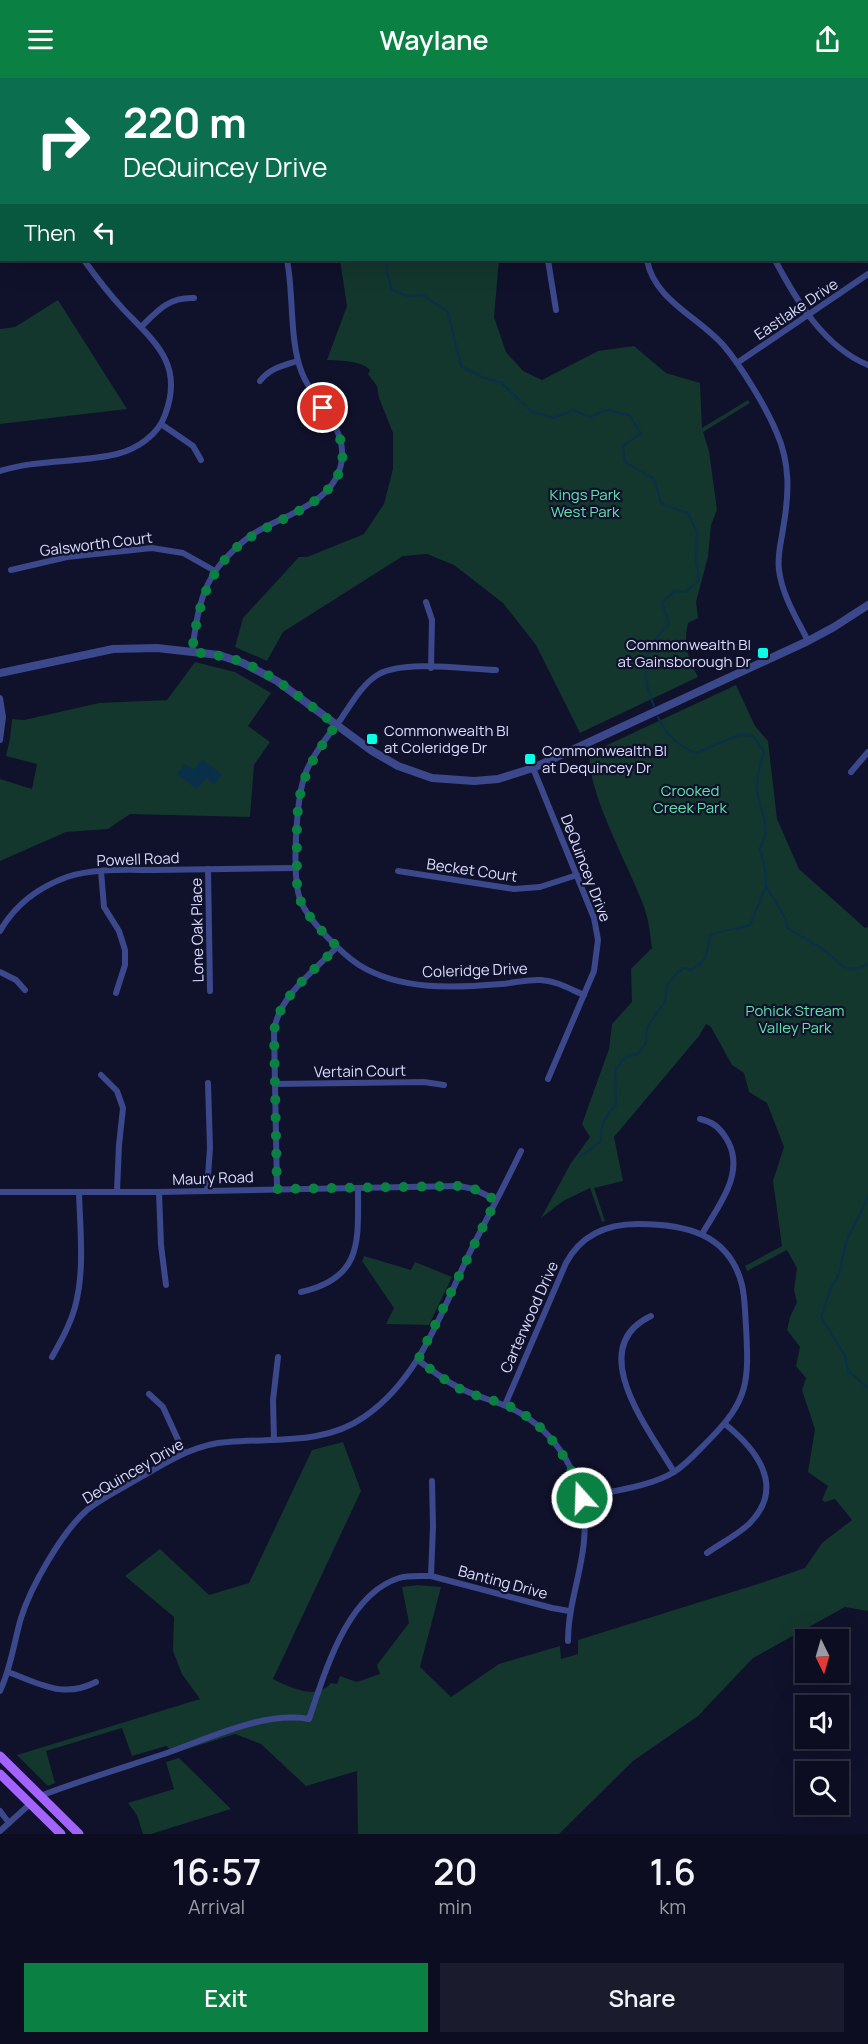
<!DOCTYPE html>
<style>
:root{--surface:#0c0d20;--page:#1a1b2d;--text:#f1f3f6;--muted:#9a9ca5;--line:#2c2d3e;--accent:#0b8043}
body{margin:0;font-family:Manrope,sans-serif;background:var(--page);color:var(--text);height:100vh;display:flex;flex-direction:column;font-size:22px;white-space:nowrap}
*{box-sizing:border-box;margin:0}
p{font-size:20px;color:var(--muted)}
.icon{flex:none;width:33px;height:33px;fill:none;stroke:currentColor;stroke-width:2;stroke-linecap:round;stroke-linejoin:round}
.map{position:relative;height:1756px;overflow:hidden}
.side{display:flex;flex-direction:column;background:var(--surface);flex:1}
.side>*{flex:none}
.guide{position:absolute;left:0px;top:0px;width:868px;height:183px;box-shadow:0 6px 24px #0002,0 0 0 2px var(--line);background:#0b6e4f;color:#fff;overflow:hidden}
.needle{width:39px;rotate:175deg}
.fabs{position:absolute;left:795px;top:1551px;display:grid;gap:12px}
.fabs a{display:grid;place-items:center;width:54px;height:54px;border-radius:0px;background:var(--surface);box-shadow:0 6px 24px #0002,0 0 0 2px var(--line);font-size:30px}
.pin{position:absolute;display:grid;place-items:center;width:51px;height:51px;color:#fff;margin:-26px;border:3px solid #fff;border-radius:50%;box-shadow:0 2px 6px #0007}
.me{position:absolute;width:66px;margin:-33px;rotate:340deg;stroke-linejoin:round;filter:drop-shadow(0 0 4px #0008)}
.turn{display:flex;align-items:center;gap:21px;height:126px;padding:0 24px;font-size:27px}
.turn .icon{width:78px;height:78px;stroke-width:2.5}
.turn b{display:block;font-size:42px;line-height:51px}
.then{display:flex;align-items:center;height:57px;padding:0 24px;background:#0003;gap:12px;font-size:22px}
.eta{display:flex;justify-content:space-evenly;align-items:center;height:102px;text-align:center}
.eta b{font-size:36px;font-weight:600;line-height:42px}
.primary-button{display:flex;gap:12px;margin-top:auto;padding:12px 24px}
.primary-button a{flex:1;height:69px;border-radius:0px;background:var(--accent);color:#fff;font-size:24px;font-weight:600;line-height:69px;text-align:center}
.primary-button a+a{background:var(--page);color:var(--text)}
header{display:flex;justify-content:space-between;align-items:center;height:78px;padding:0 24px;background:var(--accent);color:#fff;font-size:27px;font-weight:600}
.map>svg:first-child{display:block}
</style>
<header><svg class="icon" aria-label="menu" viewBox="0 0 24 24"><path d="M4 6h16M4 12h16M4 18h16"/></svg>Waylane<svg class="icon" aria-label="share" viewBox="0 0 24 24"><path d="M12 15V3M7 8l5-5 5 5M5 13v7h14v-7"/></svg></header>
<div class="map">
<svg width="868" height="1756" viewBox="0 0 868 1756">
<rect width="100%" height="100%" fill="#10112b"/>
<!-- green -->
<g fill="#13362d">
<path d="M340,182H499L494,239L506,274L523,293L542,302L598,273L634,268L666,295L700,305L702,350L748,322L750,325L703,354L709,373L717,432L711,447L708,479L696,524L698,540L688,545C683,568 688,579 698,599L580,655L536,567L503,525L454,487L427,476L403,478L283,554L267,583L235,569L243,540L299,479H307L364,456L384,426L393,391V355L379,320L377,308L368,296L370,292C360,282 341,283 327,282L347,228Z"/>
<polygon points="58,222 127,331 0,346 0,251 15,249"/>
<polygon points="195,584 235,594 271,615 248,648 270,664 254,687 250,739 130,736 108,751 66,754 0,783 0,701 32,711 37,686 6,678 10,661 12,641 24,642 99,625 167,622"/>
<path d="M736,607L755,648L768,663L777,741L799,791L865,850L868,849V1533L845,1529L753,1580L698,1638L633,1683L559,1756H358L357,1693L306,1708L261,1666L235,1656L174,1675L166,1668L132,1678L122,1650L46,1673L55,1705L48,1708L17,1677L200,1621L182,1596L173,1573L174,1539L125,1498L160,1471L209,1517L249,1505L312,1372L343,1364L361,1413L273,1601C289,1609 317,1623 331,1605L337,1606L340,1598L357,1604L380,1596L377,1587L409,1545L402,1509L417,1507L441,1509L420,1589L451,1619L499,1586L560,1568L561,1581L578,1576V1562L758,1506L805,1490L822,1465L852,1442L835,1421L825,1424L822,1422L828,1408L808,1394L815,1351L802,1312L806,1300L796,1288L800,1269L787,1252L790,1239L797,1224L794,1212L797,1190L787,1172L747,1193L745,1188L782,1168L773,1103L784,1069L767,1025L749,1014L744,995L732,987L711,949L706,946L699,958L614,1059L623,1103L594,1110L605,1143L602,1144L590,1110L563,1123L541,1140L571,1085L590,1059L582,1046L609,971L612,946L632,924L631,891L652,870C650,857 649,842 644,829C631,792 585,711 590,675Z"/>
<polygon points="364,1178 411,1192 415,1184 452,1199 429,1247 386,1246 394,1230 362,1183"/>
<polygon points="179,1680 231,1731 151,1756 143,1756 137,1737 128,1725 174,1711 166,1684"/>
</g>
<!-- water -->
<polygon fill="#0a2f4b" points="202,681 222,697 214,706 206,700 197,711 177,696 185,686 193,692"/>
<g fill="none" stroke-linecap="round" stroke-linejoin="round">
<!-- stream -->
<g stroke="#0a2f4b" stroke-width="2">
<path d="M387,182V194L392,212L407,218L423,217L448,234L461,288L482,299L502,305L532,334L554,340L573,332L590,339L606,332L629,337L641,355L623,368L625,384L654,401L661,425L688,435L697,455L696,482L699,503L685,514L675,513L662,524L669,546C643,570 640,596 654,628"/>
<path d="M766,808L786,841L787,850C799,857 812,864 824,872C841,885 845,898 868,886"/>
<path d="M580,1079L601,1063C600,1047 605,1039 616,1027L615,993L623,981L639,975L646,964L647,949L665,924L667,907L677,895L684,890L691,892C708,883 707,875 710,857C726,851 735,852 750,847L766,808V797L760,770C773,747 759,734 757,711C756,699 761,685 764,673L753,658L739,657L696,675C677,667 667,658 658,639"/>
<polyline points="868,1119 846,1164 839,1196 831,1210 821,1239 845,1278 848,1293 868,1310"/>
</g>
<!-- minor -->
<g stroke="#3b488b" stroke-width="6">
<polyline points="594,0 595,2"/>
<polyline points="718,0 719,2"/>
<polyline points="256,2 256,0"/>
<polyline points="0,48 2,50"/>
<polyline points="0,77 2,76"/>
<polyline points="867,113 868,114"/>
<polyline points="548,182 556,232"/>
<path d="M647,182C654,222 699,239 724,268C741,288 766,329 776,353C791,386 789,417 783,451C781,465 777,478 779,492C782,517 797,541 808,563"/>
<path d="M775,182C796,222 824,269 868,287"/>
<path d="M141,249C158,232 169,219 194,220"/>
<polyline points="737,285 868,196"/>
<path d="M260,303C270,290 282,288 297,283"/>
<polyline points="161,346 193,368 201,382"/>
<path d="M0,393C38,381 79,385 117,376C137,371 158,357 165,337C184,287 156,265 124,232C109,216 96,199 84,182"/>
<polyline points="11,492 67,479 152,470 183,475 215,493"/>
<polyline points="426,524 432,542 431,590"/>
<path d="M192,574C196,543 200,512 219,488C229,476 240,465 253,456C285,436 338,425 342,380C345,346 313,324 302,295C289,263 294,217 287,182"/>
<path d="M496,592C464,591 406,582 379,596C363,605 351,626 341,641C328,657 314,675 306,694C296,719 291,800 301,824C310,844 341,875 359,887C401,913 454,910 501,906C514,905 528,901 541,902C557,903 570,911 584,917"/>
<polyline points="0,620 3,639 0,662"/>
<polyline points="533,690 594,840 598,862 594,893 548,1001"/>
<polyline points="851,694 868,674"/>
<polyline points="208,791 210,913"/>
<polyline points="101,793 104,829 119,853 125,872 125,887 116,915"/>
<polyline points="398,793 514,811 540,809 577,797"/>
<path d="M0,853C15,827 39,809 67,799C94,790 126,792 154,792C202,791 249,791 297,790"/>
<polyline points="0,894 16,902 25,912"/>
<polyline points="101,997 117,1013 123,1030 119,1067 117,1113"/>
<polyline points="275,1006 424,1004 444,1007"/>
<path d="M700,1041C713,1044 719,1049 726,1060C747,1093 719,1127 702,1156"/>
<path d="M277,1111L274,954C277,920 314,893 337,869"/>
<polyline points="207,1112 210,1070 208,1005"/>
<polyline points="0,1114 159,1114 459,1108 474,1111 496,1122"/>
<polyline points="159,1114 161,1167 166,1207"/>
<path d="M301,1214C363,1200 358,1163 358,1111"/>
<path d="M651,1238C583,1270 650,1353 674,1394"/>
<path d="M52,1279C61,1263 70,1247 75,1229C85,1192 80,1151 79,1114"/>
<path d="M418,1282C433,1293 447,1305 464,1312C482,1321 502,1324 520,1335C564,1361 589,1412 584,1463C581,1497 568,1528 568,1563"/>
<polyline points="149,1316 163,1329 184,1375"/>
<path d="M505,1327L566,1185C581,1157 607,1146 638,1146C684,1146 729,1155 742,1207C745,1220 745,1234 746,1248C749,1304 749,1322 708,1363C697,1374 687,1386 674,1394C650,1409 610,1413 582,1420"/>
<polyline points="274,1362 273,1322 278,1279"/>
<polyline points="432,1403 433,1448 431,1498 552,1530 569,1533"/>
<path d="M707,1475C721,1465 738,1457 750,1445C786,1408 756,1371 725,1346"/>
<path d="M8,1594C41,1606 63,1621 96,1604"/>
<path d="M0,1613C11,1590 14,1564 21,1540C31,1508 62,1454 87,1432C103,1419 123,1410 141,1399C169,1383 195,1366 228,1364C275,1360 324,1367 364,1339C420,1301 442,1232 470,1174C487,1140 505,1107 521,1073"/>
<path d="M40,1718C82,1702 125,1689 167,1675C210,1660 264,1633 309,1641C325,1595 346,1517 399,1500C408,1497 421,1498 431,1498"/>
<polyline points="0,1733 9,1745"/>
<polyline points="0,1753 30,1726"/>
</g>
<!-- tertiary -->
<polyline stroke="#3b488b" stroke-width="8" points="0,595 113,571 157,570 219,577 243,585 277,603 372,673 398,688 432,700 474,703 498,701 533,690 808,563 834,549 868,527"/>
<!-- primary -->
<g stroke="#a462ff" stroke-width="9">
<polyline points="0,1678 79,1756"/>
<polyline points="0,1696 61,1756"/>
</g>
</g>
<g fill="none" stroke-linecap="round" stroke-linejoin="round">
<!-- route -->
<path stroke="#0b8043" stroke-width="10" stroke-dasharray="0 18" d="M323,330C335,347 345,363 342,384C334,431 266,441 235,471C205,499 197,534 192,574C209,576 226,578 242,584C277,598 306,625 336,647C298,700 296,716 297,780C297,795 295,812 302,826C310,842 325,856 337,869C314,893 278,919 274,954L277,1111L459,1108L474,1111L496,1122L418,1282C432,1292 445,1303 460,1311C474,1318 490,1321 504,1326C544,1342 570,1380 582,1420"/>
</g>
<!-- markers -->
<g fill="#07ffe5" stroke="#10112b" stroke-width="2">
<rect x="757" y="569" width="12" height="12" rx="3"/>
<rect x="366" y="655" width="12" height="12" rx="3"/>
<rect x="524" y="675" width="12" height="12" rx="3"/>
</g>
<g text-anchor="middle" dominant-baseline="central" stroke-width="4.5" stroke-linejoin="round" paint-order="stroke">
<!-- street labels -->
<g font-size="15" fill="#dbdeff" stroke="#10112b">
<text transform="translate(796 231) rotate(-34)">Eastlake Drive</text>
<text transform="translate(96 466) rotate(-7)">Galsworth Court</text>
<text transform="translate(138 781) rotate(-2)">Powell Road</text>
<text transform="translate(586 790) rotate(69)">DeQuincey Drive</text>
<text transform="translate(472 792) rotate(8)">Becket Court</text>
<text transform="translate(197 852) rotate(-91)">Lone Oak Place</text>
<text transform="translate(475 892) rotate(-2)">Coleridge Drive</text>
<text transform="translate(360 993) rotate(-1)">Vertain Court</text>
<text transform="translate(213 1100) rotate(-2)">Maury Road</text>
<text transform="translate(529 1239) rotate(-66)">Carterwood Drive</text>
<text transform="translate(133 1393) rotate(-30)">DeQuincey Drive</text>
<text transform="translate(503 1504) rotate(15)">Banting Drive</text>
</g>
<!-- park labels -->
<g font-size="15" fill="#62e3a9" stroke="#10112b">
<text x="585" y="416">Kings Park<tspan x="585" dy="17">West Park</tspan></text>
<text x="690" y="712">Crooked<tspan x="690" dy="17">Creek Park</tspan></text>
<text x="795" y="932">Pohick Stream<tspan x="795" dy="17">Valley Park</tspan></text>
</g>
<!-- poi labels -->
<g font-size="15" fill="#dbdeff" stroke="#10112b" text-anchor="start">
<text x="751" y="566" text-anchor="end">Commonwealth Bl<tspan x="751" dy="17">at Gainsborough Dr</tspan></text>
<text x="384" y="652">Commonwealth Bl<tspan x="384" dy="17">at Coleridge Dr</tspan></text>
<text x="542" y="672">Commonwealth Bl<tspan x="542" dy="17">at Dequincey Dr</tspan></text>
</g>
</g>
</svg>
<div class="fabs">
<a><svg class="needle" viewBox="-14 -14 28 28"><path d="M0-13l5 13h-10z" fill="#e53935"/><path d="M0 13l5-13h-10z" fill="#9a9ca5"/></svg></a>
<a><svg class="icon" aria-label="sound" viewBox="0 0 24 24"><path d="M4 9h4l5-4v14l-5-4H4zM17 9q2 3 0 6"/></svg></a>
<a><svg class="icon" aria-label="search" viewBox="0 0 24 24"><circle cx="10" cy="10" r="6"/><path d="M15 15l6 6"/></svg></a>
</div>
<div class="pin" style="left:323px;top:330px;background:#d93025"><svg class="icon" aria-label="arrive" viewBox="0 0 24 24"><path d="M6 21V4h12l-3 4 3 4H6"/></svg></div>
<svg class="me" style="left:582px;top:1420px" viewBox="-20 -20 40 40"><circle r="17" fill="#0b8043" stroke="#fff" stroke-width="3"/><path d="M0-11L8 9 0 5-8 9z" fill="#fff"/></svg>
<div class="guide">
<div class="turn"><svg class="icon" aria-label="right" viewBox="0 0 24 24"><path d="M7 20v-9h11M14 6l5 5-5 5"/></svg><div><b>220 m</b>DeQuincey Drive</div></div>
<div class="then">Then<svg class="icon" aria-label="left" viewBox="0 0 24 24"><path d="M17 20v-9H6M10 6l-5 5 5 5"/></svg></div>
</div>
</div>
<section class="side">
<div class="eta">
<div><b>16:57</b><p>Arrival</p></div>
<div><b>20</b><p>min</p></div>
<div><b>1.6</b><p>km</p></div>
</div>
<div class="primary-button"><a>Exit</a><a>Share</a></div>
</section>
